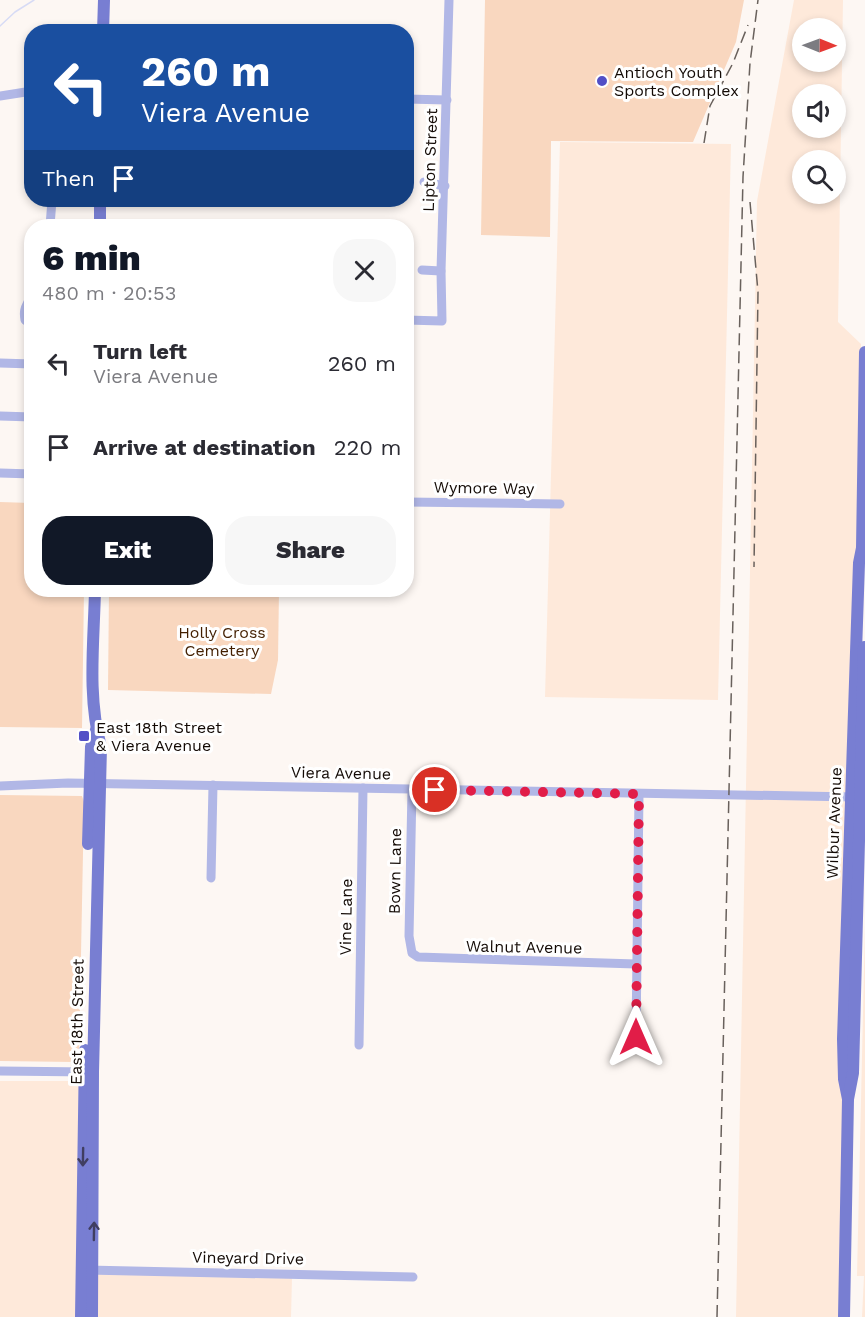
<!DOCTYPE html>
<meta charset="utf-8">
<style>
:root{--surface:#fff;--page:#f7f7f7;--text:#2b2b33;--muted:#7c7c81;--accent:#111827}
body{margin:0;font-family:"Work Sans",sans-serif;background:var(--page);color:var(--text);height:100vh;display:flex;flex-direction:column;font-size:22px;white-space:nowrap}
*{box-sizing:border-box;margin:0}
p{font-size:20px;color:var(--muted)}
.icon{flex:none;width:33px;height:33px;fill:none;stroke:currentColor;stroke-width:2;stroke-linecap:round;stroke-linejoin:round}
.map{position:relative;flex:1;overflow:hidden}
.details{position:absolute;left:24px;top:219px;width:390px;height:378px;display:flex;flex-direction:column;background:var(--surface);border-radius:24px;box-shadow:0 3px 9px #0003}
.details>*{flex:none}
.banner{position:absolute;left:24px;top:24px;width:390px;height:183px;border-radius:24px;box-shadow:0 3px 9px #0003;background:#1a4fa0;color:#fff;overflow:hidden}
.needle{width:39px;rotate:91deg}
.controls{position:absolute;left:792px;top:18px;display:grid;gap:12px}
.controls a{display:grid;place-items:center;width:54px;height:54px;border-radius:50%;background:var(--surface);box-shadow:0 3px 9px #0003;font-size:30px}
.pin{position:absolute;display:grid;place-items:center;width:51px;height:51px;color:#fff;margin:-26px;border:3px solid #fff;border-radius:50%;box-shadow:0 2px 6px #0007}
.me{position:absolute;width:66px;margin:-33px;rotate:0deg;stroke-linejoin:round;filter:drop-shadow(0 0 4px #0008)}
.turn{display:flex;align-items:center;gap:21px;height:126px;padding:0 18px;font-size:27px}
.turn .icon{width:78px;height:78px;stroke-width:2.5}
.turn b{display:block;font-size:42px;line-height:51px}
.then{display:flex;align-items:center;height:57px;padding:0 18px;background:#0003;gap:12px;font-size:22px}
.round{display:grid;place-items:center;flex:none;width:63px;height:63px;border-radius:24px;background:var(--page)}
.headline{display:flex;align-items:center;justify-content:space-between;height:102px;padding:0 18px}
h1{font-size:36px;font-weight:800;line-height:45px;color:var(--accent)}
.cta{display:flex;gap:12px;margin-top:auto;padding:12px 18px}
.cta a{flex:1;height:69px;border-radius:24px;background:var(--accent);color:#fff;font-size:24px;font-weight:800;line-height:69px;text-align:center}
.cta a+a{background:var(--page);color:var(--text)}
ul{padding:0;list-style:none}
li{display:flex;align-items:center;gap:18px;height:84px;padding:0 18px}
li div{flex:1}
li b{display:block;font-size:22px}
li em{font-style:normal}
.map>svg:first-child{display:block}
</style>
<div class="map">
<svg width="865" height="1317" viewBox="0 0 865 1317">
<rect width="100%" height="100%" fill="#fdf7f3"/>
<!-- built -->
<g fill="#fee9da" fill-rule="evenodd">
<path d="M794,0H843L838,322L861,344L840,1317H736L757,201ZM802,28H836V62H802ZM802,94H836V128H802ZM802,160H836V194H802Z"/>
<polygon points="560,142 731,144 718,700 545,697"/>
<polygon points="865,925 865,1317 862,1317 864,1276 857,1276"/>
<polygon points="0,1081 79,1081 78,1317 0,1317"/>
<polygon points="96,1274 292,1278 291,1317 96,1317"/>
</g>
<!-- green -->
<g fill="#f9d7bf">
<polygon points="485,0 744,0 736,42 693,142 551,141 550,237 481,235"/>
<polygon points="0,502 31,503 32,590 84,590 82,728 0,727"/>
<polygon points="109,590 279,590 278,660 271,694 108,690"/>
<polygon points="0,795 82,796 84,802 79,1056 74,1062 0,1061"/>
</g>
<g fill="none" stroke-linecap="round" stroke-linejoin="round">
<!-- stream -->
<polyline stroke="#d7dbf5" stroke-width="1.5" points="0,26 15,12 34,0"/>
<!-- minor -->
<g stroke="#b1b7e6" stroke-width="9">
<polyline points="0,96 32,91"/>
<polyline points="406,99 447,100"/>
<polyline points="424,182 445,186"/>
<polyline points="50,226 52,200"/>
<path d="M32,245C26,261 35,286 30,298C26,307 23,309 25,320L32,325"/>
<polyline points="422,270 441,271"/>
<polyline points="406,320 442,321 441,271 449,0"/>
<polyline points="0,363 32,364"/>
<polyline points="0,416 32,417"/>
<polyline points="0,473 32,474"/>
<polyline points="406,502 560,504"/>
<polyline points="0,786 68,783 855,797"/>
<polyline points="412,790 409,936 412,953 418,957 636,964"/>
<polyline points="211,878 213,785"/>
<polyline points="636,1037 639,794"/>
<polyline points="359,1045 363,788"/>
<polyline points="0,1071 90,1072"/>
<polyline points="87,1270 413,1277"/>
</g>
<!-- major -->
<g stroke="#787ed2" stroke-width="12">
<polyline points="103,32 104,0"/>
<polyline points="100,226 100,200"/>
<polyline points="88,844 91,747 96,730"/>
<polyline points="848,1099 844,1079 843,1039 859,563 862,548 865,352"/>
<polyline points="81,1317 85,1050"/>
<path d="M92,1317L93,1072L101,747C87,697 94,641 95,590"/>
<polyline points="844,1317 848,1099 853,1073 864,647"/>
</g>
<!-- rail -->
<g stroke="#69615c" stroke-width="1.5" stroke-dasharray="12 6" stroke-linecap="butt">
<polyline points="704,143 710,106 733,63 748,25"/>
<polyline points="750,202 758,292 754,567"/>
<polyline points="717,1317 743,177 750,63 758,0"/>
</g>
</g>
<!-- one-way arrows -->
<defs><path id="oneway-shaft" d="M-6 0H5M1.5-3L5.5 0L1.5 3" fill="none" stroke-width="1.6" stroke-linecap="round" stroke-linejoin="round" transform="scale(1.5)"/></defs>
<g stroke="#403e61">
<use href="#oneway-shaft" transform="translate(83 1157) rotate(91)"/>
<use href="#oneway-shaft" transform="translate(94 1231) rotate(-89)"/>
</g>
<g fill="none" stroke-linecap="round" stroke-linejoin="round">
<!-- route -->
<polyline stroke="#e11d48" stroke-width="10" stroke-dasharray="0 18" points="435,790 639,794 636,1037"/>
</g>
<!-- markers -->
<g fill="#524fc6" stroke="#fff" stroke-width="2">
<circle cx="602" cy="81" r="6"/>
<rect x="78" y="730" width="12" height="12" rx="3"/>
</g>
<g text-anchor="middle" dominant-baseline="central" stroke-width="6" stroke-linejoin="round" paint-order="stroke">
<!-- poi labels -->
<g font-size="16" fill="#130a05" stroke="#fff" text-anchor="start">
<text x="614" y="72">Antioch Youth<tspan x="614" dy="18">Sports Complex</tspan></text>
<text x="96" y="727">East 18th Street<tspan x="96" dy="18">&amp; Viera Avenue</tspan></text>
</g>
<!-- street labels -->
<g font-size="16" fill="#130a05" stroke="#fff">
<text transform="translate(430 160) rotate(-88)">Lipton Street</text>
<text transform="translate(484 488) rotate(1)">Wymore Way</text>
<text transform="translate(341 773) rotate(1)">Viera Avenue</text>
<text transform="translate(834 823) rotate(-88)">Wilbur Avenue</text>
<text transform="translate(395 871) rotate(-89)">Bown Lane</text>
<text transform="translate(346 917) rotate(-89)">Vine Lane</text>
<text transform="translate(524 947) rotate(1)">Walnut Avenue</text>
<text transform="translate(77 1022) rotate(-89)">East 18th Street</text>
<text transform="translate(248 1258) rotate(1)">Vineyard Drive</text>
</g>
<!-- park labels -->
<g font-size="16" fill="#431f00" stroke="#fff">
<text x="222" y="632">Holly Cross<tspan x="222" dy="18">Cemetery</tspan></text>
</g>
</g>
</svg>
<div class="controls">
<a><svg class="needle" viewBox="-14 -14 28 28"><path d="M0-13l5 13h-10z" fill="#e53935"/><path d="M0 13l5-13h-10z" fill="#7c7c81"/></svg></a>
<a><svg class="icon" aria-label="sound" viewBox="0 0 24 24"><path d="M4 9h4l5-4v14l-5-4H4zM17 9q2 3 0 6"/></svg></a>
<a><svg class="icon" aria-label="search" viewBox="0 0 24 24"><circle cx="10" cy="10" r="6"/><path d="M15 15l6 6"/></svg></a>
</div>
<div class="pin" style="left:435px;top:790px;background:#d93025"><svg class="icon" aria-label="arrive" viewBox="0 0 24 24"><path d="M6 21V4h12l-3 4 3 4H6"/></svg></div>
<svg class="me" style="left:636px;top:1037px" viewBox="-20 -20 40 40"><path d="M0-17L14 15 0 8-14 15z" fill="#e11d48" stroke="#fff" stroke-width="4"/></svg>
<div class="banner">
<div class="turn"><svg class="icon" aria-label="left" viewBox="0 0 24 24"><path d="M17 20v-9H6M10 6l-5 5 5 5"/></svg><div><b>260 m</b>Viera Avenue</div></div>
<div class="then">Then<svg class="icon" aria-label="arrive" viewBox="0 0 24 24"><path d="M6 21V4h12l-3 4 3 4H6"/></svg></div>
</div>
<section class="details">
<div class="headline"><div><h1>6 min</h1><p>480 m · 20:53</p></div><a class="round"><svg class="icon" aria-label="close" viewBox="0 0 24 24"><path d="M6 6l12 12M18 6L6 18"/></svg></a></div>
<ul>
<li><svg class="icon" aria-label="left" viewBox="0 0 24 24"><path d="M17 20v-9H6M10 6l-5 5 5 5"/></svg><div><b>Turn left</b><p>Viera Avenue</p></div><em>260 m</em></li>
<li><svg class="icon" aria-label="arrive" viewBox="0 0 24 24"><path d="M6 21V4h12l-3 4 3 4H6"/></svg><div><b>Arrive at destination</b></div><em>220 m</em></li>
</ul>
<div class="cta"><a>Exit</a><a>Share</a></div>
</section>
</div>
